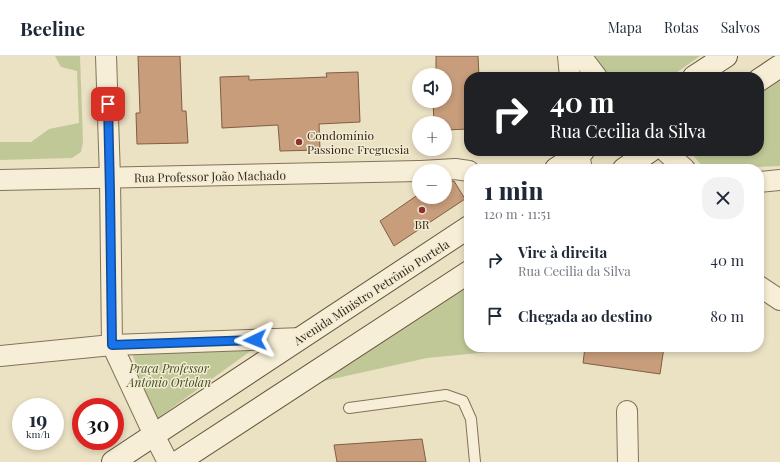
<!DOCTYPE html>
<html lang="pt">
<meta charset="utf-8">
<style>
:root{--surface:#fff;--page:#f2f2f3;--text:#1f2937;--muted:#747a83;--line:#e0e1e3}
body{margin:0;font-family:"Playfair Display",serif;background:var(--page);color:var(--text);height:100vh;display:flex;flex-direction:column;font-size:15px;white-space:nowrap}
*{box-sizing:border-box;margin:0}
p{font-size:13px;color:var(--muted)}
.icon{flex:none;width:22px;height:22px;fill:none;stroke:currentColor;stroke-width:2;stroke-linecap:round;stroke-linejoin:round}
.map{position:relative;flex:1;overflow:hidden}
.details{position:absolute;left:464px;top:108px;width:300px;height:188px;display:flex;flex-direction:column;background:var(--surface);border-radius:16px;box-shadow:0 2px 6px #0003}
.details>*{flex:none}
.top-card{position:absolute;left:464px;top:16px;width:300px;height:84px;border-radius:16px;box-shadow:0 2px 6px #0003;background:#202124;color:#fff;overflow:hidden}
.buttons{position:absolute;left:412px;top:12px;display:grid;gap:8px}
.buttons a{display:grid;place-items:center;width:40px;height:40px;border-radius:50%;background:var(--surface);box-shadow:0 2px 6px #0003;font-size:20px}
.speed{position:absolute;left:12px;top:342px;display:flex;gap:8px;font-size:20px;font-weight:700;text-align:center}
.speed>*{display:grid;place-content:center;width:52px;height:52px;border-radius:50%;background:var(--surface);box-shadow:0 2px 6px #0003;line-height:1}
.speed small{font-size:10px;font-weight:400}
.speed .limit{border:6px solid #d22;background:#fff;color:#111}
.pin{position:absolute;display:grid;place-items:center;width:34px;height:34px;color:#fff;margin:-17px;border-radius:8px;box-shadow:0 2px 6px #0006}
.me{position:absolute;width:44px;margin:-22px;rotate:268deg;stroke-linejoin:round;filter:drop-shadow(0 0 3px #0008)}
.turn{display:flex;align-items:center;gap:14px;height:84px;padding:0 20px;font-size:18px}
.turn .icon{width:52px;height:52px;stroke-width:2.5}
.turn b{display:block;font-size:28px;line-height:34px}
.round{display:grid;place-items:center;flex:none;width:42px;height:42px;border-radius:16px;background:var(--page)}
.overview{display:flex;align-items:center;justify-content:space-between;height:68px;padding:0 20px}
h1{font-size:24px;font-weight:800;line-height:30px}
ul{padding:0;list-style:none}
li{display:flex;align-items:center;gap:12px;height:56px;padding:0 20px}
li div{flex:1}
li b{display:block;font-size:15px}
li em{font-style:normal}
header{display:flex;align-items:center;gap:24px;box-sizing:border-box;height:56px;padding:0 20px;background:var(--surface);border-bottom:1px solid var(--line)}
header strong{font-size:19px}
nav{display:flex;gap:22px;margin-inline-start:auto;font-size:14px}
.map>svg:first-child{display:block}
</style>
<header>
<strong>Beeline</strong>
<nav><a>Mapa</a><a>Rotas</a><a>Salvos</a></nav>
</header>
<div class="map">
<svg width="780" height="406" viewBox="0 0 780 406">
<rect width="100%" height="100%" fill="#ebe1c3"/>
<!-- green -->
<g fill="#c1c898">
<polygon points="55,0 80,0 83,86 81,96 72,102 0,104 0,86 31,86 49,73 79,67 77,15 61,11"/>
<polygon points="589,0 700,0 670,21 608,21"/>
<polygon points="780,25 780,110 705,113 689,95 759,95 759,38"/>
<polygon points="469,221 469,291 511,291 511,294 427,302 310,328"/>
<polygon points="260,288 154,365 130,291"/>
</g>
<!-- building -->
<g fill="#c79d7b" stroke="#825e42">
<polygon points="138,0 180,0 182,55 186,55 188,87 137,88 136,57 140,57"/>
<polygon points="436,0 478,0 479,21 469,21 469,73 445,74 445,67 434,67 433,45 445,45 445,19 436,19"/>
<polygon points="358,16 360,66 319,68 320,94 280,95 278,69 222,72 220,21 249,20 249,24 327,21 326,17"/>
<polygon points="454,125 465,143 394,190 380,165 419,138 419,141 445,141 445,126"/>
<polygon points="585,291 664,291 660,318 583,307"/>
<polygon points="422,383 426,406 337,406 334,389"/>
</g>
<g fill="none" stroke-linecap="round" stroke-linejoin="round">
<!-- service casing -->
<g stroke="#84725b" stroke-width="12">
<polyline id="service" points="349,352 446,339 463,345 471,363 475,406"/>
</g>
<!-- minor casing -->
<g stroke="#84725b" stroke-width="22">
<g id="minor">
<polyline points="106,0 110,122 112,289 154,379 168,406"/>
<polyline points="568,0 570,21"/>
<polyline points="581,0 597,21"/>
<polyline points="578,95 582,113"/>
<polyline points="665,95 685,113"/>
<polyline points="421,115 455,113 469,115"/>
<polyline points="0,124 419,115"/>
<polyline points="759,126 780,124"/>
<polyline points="759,230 780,244"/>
<polyline points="0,300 112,289 302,282"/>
<polyline points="627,355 628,406"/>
</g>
</g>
<!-- secondary casing -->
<g stroke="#66543e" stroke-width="24">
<g id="secondary">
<polyline points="694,21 726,0"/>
<polyline points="759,24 780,10"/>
<polyline points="556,113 583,95"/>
<polyline points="624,113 650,95"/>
<polyline points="113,406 469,171"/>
<polyline points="178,406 469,216"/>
</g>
</g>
<!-- service -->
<use href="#service" stroke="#f6eed6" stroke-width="10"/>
<!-- minor -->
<use href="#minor" stroke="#f6eed6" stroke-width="20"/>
<!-- secondary -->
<use href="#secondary" stroke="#f6eed6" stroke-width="22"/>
</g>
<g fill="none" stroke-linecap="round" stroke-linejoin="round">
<!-- route casing -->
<g stroke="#114b97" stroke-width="10">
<polyline id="route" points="108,48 110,137 112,289 255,284"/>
</g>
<!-- route -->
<use href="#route" stroke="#1a73e8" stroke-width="7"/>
</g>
<!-- markers -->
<g fill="#8f322f" stroke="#f3ebd2" stroke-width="1.5">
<circle cx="299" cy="86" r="4"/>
<circle cx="422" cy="154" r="4"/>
</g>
<g text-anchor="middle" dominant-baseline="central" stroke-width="3" stroke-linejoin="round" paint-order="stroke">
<!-- poi labels -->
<g font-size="12" fill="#352a1e" stroke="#f3ebd2" text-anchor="start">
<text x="307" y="79">Condomínio<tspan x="307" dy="14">Passione Freguesia</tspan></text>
<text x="422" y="168" text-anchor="middle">BR</text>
</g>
<!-- street labels -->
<g font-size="12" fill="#352a1e" stroke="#f3ebd2">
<text transform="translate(210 120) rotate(-1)">Rua Professor João Machado</text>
<text transform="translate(371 236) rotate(-33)">Avenida Ministro Petrônio Portela</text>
</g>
<!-- park labels -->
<g font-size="12" font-style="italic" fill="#445026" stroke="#f3ebd2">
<text x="169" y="312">Praça Professor<tspan x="169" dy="14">Antônio Ortolan</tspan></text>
</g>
</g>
</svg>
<div class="buttons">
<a><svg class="icon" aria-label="sound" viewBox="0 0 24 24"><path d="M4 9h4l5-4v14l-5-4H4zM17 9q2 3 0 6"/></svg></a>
<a>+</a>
<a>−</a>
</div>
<div class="speed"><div>19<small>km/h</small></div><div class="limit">30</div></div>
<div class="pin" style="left:108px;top:48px;background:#d93025"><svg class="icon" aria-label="arrive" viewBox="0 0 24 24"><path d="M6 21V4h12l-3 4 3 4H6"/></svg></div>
<svg class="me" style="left:255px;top:284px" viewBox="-20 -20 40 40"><path d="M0-17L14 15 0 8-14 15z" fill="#1a73e8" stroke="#fff" stroke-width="4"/></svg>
<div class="top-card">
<div class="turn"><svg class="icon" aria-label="right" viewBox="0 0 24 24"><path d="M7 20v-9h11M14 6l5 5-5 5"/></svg><div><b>40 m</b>Rua Cecilia da Silva</div></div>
</div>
<section class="details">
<div class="overview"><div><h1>1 min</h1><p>120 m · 11:51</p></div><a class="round"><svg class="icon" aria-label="close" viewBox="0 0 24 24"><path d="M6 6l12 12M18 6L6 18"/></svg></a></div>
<ul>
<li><svg class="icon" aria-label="right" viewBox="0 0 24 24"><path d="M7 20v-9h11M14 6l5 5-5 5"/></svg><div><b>Vire à direita</b><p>Rua Cecilia da Silva</p></div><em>40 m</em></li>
<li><svg class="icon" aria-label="arrive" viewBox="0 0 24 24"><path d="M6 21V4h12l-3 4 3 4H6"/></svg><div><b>Chegada ao destino</b></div><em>80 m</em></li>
</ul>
</section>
</div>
